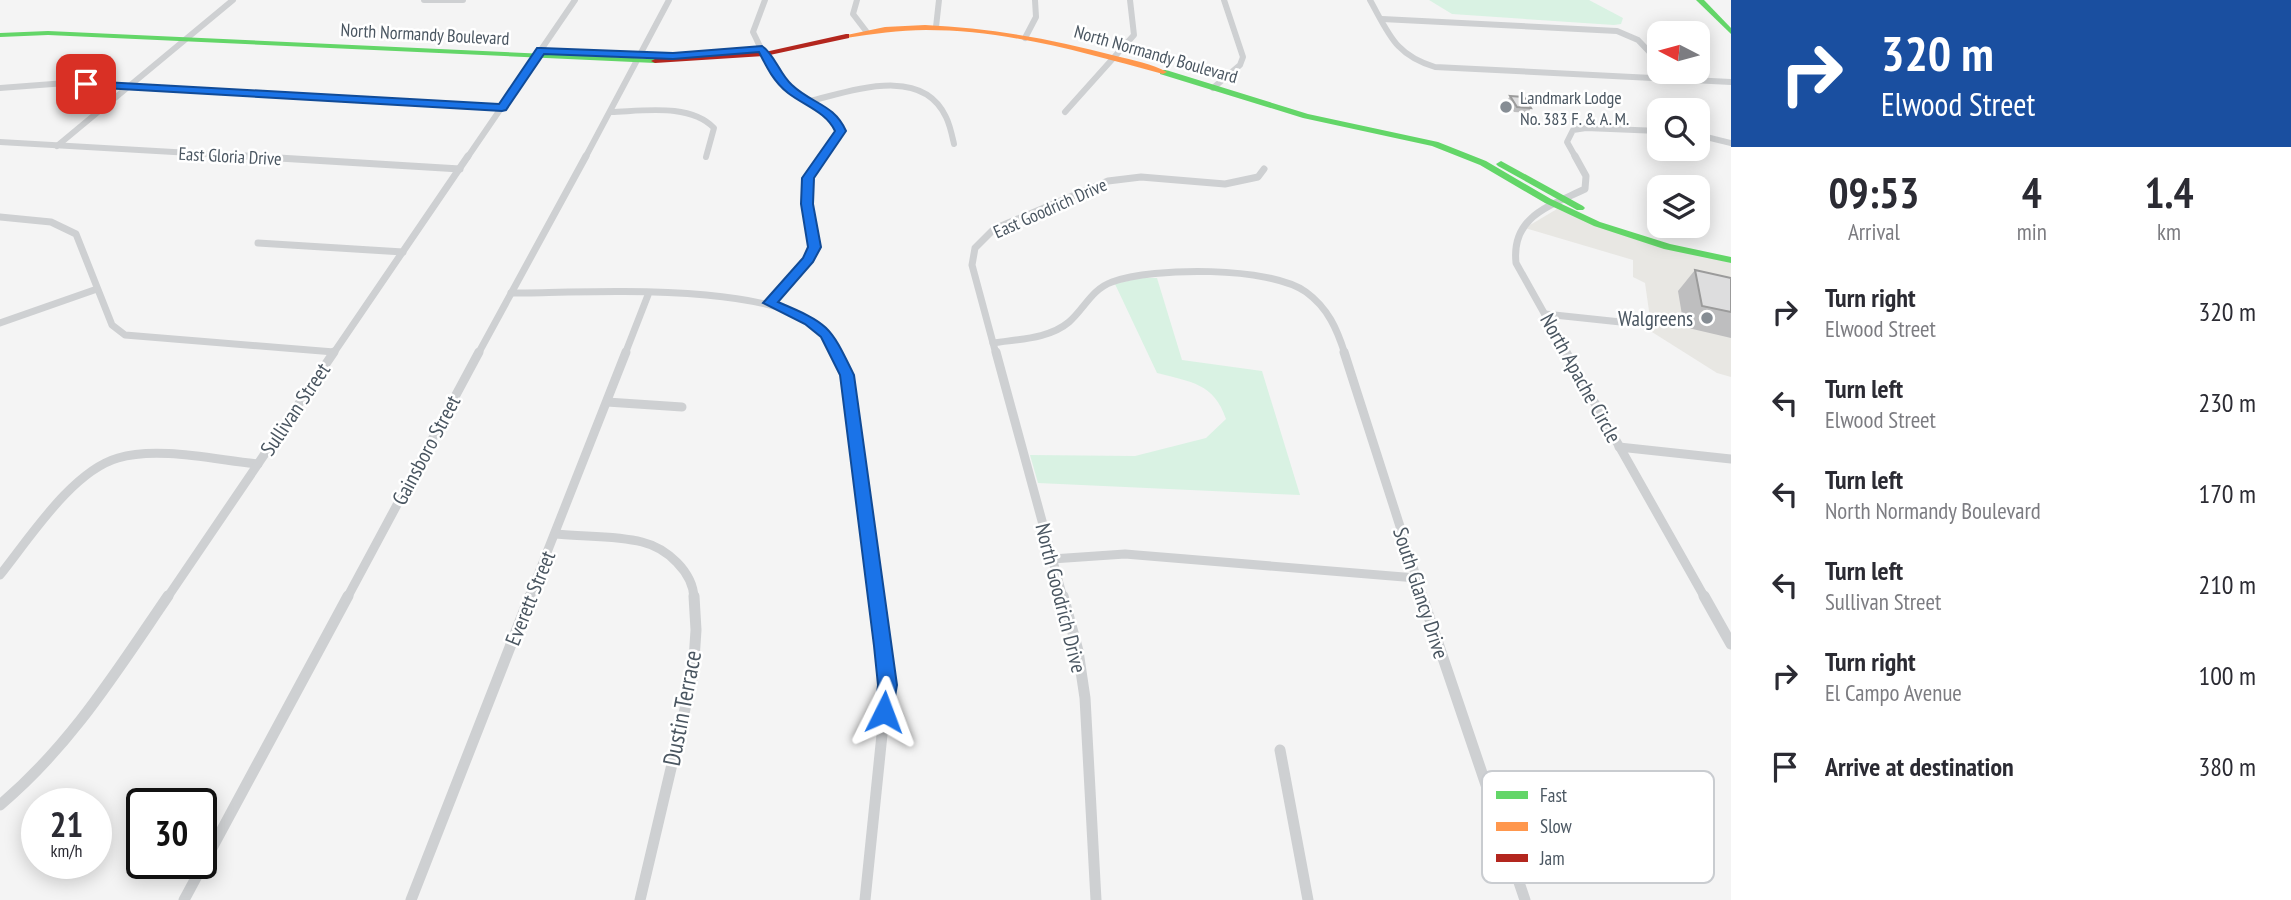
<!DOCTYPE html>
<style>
:root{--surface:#fff;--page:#f7f7f7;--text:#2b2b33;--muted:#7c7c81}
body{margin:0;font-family:"PT Sans Narrow",sans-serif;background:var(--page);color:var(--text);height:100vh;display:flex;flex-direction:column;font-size:26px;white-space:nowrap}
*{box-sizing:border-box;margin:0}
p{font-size:23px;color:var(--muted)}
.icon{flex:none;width:38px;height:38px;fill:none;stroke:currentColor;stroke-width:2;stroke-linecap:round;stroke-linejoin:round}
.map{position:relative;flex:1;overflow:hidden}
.panel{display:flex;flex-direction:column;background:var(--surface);width:560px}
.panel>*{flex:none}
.guide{background:#1a4fa0;color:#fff;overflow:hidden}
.needle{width:46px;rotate:276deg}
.tools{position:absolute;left:1647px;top:21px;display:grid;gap:14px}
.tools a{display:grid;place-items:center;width:63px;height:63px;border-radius:14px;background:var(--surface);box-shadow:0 4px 18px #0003;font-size:35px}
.speed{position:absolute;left:21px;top:788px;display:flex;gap:14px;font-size:35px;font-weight:700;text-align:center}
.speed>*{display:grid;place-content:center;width:91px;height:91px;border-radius:50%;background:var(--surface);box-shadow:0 4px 18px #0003;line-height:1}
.speed small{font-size:18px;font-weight:400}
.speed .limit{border:4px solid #111;border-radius:10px;background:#fff;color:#111}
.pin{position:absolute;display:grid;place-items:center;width:60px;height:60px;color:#fff;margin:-30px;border-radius:14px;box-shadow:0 4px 10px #0006}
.me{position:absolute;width:77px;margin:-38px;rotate:3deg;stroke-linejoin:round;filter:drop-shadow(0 0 5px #0008)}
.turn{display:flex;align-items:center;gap:24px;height:147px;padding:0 35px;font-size:32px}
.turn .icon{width:91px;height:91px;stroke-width:2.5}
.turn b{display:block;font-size:49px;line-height:60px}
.eta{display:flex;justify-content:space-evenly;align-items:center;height:119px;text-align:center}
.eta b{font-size:42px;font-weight:800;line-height:49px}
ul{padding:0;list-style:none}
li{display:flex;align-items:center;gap:21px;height:91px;padding:0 35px}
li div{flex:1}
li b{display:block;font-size:26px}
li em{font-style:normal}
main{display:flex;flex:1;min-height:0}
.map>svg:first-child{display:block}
</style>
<main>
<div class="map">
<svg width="1731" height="900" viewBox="0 0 1731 900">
<rect width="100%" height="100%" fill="#f4f4f4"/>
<!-- commercial -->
<polygon fill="#e8e7e3" points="1557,209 1634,239 1731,263 1731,377 1717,373 1652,332 1645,283 1633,277 1633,260 1525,228"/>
<!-- green -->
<g fill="#d9f2e3">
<polygon points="1429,0 1589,0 1623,18 1621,24 1614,25 1452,14"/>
<path d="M1140,278H1157L1182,360L1262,371L1300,495L1038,483L1030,455L1135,456L1206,438L1226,419C1214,383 1191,382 1157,373L1115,284Z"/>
</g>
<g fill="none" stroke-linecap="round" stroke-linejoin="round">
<!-- street-far3 -->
<g stroke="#ced0d2" stroke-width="6">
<polyline points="424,0 463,0"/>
<path d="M765,0L753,32C761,48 768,67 781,80C801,99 826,106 840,131L822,158"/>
<polyline points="857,0 853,14 866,31"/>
<path d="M1370,0C1389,34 1395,55 1435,67L1731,82"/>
<polyline points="1382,19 1617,31 1638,40 1659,62"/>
<polyline points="936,27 939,0"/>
<polyline points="1025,38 1036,17 1035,0"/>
<polyline points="0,88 66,83 502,108"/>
<polyline points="1213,88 1240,65 1243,57 1224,0"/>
<path d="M810,101C852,91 922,65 946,117C950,125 952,135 954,144"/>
<path d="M611,112C643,111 690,103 714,128L706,157"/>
<polyline points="1065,112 1134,35 1130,0"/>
<polyline points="1698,135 1731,143"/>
<polyline points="0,142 276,158"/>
<polyline points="57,146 233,0"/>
<polyline points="467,158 575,0"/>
<polyline points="585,158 669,0"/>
<polyline points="1576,158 1567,142 1573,130 1586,128 1659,131"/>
</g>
<!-- street-far2 -->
<g stroke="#ced0d2" stroke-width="7">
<polyline points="246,156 460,169"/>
<polyline points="0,217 51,222 76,234 112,325 125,335 334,352"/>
<polyline points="258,243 403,252"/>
<path d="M511,293C582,293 782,279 827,335C831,340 834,348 836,354"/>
<polyline points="770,303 809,259 815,247 807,204 808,179 823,156"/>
<polyline points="1545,314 1630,323"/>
<polyline points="0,323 97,289"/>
<path d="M993,343C1018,339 1049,339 1069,322C1084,309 1092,289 1112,282C1154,267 1269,266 1306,292C1328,308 1337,329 1345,354"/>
<polyline points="333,354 468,156"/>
<polyline points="478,354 586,156"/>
<polyline points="625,354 648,295"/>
<polyline points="996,354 972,265 975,248 994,229 1108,181 1141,177 1225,184 1258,177 1264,169"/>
<path d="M1567,354L1516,263C1511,216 1550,206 1585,189L1586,176L1575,156"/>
</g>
<!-- street-far1 -->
<g stroke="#ced0d2" stroke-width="9">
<polyline points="836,352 847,375 876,598"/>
<polyline points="996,352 1063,598"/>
<polyline points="1344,352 1423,598"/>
<polyline points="1566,352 1705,598"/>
<polyline points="607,402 682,407"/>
<polyline points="1619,447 1731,459"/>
<path d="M556,534C584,537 615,535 642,542C667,548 693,572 694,598"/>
<polyline points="1052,559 1125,554 1416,578"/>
<path d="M0,575C29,539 72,471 118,458C158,446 216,460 258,464"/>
<polyline points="167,598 334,352"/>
<polyline points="347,598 479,352"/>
<polyline points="529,598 626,352"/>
</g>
<!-- street -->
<g stroke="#ced0d2" stroke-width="11">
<polyline points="1063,596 1078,651 1085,698 1096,900"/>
<polyline points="1422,596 1525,900"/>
<polyline points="1704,596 1731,644"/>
<polyline points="1280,750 1308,900"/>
<path d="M0,805C71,745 116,672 168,596"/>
<polyline points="184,900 348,596"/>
<polyline points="411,900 530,596"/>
<polyline points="640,900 693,675 696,630 694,596"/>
<polyline points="865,900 887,686 875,596"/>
</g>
<!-- fast -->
<g fill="#63d668" fill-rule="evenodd">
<polygon points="1696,0 1704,0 1731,28 1731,34"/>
<polygon points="48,31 655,59 659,61 655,63 48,35 0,37 0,33"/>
<polygon points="1160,70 1166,70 1308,114 1438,142 1486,161 1551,199 1600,222 1670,244 1731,257 1731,263 1664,249 1594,226 1545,203 1480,165 1432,146 1303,118 1160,74"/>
<polygon points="1501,161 1583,206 1585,208 1583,210 1577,210 1498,166 1496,164"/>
</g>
<!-- slow -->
<path fill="#ff974d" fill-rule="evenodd" d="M925,25C990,28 1053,39 1116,56C1132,60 1153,64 1167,72L1163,74C1085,53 1008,30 926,30C899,30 873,34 846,38L842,36L885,27Z"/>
<!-- jam -->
<polygon fill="#b3261e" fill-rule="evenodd" points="846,34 849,34 849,38 765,56 655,63 651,61 655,59 765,52"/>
</g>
<!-- wall -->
<g fill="#bebebf">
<polygon points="1510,96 1531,108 1528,113 1514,112 1507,101"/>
<polygon points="1695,270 1731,278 1731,338 1684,327 1678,291"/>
</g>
<!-- building -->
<g fill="#ddddde" stroke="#9b9b9b" stroke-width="2">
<polygon points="1510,96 1524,97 1531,108 1517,107"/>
<polygon points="1695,270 1731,278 1731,312 1702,306"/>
</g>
<!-- route -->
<path fill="#1a73e8" stroke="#114b97" stroke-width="2" d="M762,46C774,53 780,75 792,85C812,104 834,104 846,131L814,178L813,204L821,247L813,262L778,302C830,324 830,326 854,375L897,685L891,719L884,721L877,719L875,712L878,685L874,646L840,375L821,337L805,324L763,303L803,258L808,247L801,204L802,178L835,131C826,112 805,106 788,93C774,82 767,68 759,52L673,59L544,54L506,110L502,111L86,87L81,84L86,81L499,104L537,48H541L673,53Z"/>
<!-- markers -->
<g fill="#868d94" stroke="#fff" stroke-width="2.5">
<circle cx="1506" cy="107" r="7"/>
<circle cx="1707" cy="318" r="7"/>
</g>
<g text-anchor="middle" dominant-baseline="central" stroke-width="5" stroke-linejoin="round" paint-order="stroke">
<!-- far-street labels -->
<g font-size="18" fill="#4a5661" stroke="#fff">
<text transform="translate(425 34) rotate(3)">North Normandy Boulevard</text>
<text transform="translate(1156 54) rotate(16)">North Normandy Boulevard</text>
<text transform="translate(230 156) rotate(3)">East Gloria Drive</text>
<text transform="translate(1050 208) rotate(-24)">East Goodrich Drive</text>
</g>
<!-- far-poi labels -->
<g font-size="18" fill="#4a5661" stroke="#fff" text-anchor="start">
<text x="1520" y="97">Landmark Lodge<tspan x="1520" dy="21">No. 383 F. &amp; A. M.</tspan></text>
</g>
<!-- poi labels -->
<g font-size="21" fill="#4a5661" stroke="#fff" text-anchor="end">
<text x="1693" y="318">Walgreens</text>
</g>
<!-- street labels -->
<g font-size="21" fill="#4a5661" stroke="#fff">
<text transform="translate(1581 378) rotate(61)">North Apache Circle</text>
<text transform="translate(295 409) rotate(-56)">Sullivan Street</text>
<text transform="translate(426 450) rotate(-62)">Gainsboro Street</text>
<text transform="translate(1421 593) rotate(72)">South Glancy Drive</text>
<text transform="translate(530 598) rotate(-68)">Everett Street</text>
<text transform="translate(1061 598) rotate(76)">North Goodrich Drive</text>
</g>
<!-- near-street labels -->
<g font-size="24" fill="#4a5661" stroke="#fff">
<text transform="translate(682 708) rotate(-79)">Dustin Terrace</text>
</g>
</g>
<!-- legend -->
<rect x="1482" y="771" width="232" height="112" rx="10" fill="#fff" stroke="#c9ccd0" stroke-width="2"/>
<rect x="1496" y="791" width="32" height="8" fill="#63d668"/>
<rect x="1496" y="822" width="32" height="9" fill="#ff974d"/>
<rect x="1496" y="854" width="32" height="8" fill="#b3261e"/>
<g font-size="19" fill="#4a5661">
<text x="1540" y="802">Fast</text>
<text x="1540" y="833">Slow</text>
<text x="1540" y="865">Jam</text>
</g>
</svg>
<div class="tools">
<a><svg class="needle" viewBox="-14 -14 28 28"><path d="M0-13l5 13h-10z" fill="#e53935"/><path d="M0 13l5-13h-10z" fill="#7c7c81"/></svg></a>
<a><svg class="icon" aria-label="search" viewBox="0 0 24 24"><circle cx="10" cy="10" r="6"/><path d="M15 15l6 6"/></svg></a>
<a><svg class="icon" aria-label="layers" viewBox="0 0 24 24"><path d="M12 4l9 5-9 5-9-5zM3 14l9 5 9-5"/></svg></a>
</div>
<div class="speed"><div>21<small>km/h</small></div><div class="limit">30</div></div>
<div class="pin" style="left:86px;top:84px;background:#d93025"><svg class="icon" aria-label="arrive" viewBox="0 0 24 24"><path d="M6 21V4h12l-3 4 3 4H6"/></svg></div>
<svg class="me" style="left:884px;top:712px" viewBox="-20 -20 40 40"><path d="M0-17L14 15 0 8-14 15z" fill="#1a73e8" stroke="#fff" stroke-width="4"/></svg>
</div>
<section class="panel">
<div class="guide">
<div class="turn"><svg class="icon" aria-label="right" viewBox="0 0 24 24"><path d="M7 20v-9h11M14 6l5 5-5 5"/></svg><div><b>320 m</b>Elwood Street</div></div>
</div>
<div class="eta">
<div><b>09:53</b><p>Arrival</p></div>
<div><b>4</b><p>min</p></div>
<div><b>1.4</b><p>km</p></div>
</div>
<ul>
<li><svg class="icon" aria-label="right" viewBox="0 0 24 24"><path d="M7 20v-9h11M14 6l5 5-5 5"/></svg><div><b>Turn right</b><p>Elwood Street</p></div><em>320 m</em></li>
<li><svg class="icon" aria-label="left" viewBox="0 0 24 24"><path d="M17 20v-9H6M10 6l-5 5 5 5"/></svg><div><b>Turn left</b><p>Elwood Street</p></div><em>230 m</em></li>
<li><svg class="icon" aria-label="left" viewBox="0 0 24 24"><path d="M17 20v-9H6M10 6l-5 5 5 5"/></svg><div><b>Turn left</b><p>North Normandy Boulevard</p></div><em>170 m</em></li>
<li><svg class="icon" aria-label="left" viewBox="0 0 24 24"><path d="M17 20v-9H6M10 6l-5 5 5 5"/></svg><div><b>Turn left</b><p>Sullivan Street</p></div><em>210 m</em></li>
<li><svg class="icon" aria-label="right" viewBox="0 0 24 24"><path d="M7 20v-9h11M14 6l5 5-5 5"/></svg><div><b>Turn right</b><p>El Campo Avenue</p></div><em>100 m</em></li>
<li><svg class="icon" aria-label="arrive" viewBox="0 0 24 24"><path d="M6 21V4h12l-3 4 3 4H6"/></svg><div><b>Arrive at destination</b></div><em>380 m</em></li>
</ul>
</section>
</main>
